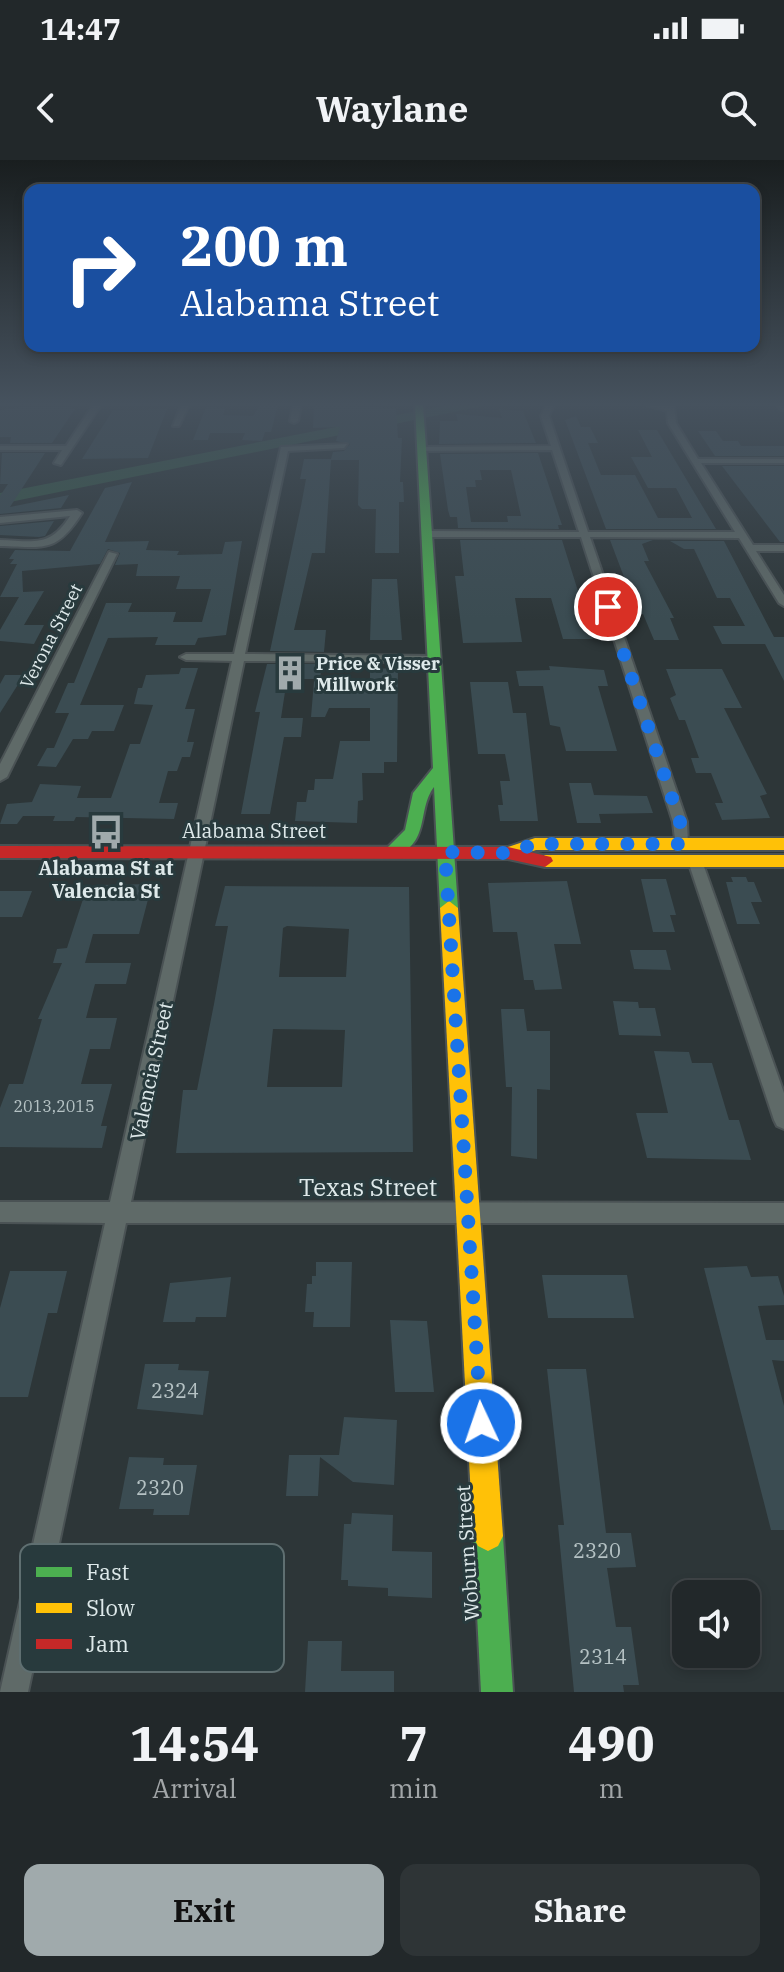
<!DOCTYPE html>
<style>
:root{--surface:#22282a;--page:#2e3436;--text:#f1f3f6;--muted:#a2a6a8;--line:#3f4447;--accent:#a0aaac}
body{margin:0;font-family:"IBM Plex Serif",serif;background:var(--page);color:var(--text);height:100vh;display:flex;flex-direction:column;font-size:30px;white-space:nowrap}
*{box-sizing:border-box;margin:0}
p{font-size:26px;color:var(--muted)}
.icon{flex:none;width:44px;height:44px;fill:none;stroke:currentColor;stroke-width:2;stroke-linecap:round;stroke-linejoin:round}
.map{position:relative;height:1532px;overflow:hidden}
.panel{display:flex;flex-direction:column;background:var(--surface);flex:1}
.panel>*{flex:none}
.banner{position:absolute;left:24px;top:24px;width:736px;height:168px;border-radius:16px;box-shadow:0 4px 12px #0003,0 0 0 2px var(--line);background:#1a4fa0;color:#fff;overflow:hidden}
.controls{position:absolute;left:672px;top:1420px;display:grid;gap:16px}
.controls a{display:grid;place-items:center;width:88px;height:88px;border-radius:16px;background:var(--surface);box-shadow:0 4px 12px #0003,0 0 0 2px var(--line);font-size:40px}
.pin{position:absolute;display:grid;place-items:center;width:68px;height:68px;color:#fff;margin:-34px;border:4px solid #fff;border-radius:50%;box-shadow:0 2px 8px #0007}
.me{position:absolute;width:88px;margin:-44px;rotate:357deg;stroke-linejoin:round;filter:drop-shadow(0 0 6px #0008)}
.turn{display:flex;align-items:center;gap:28px;height:168px;padding:0 24px;font-size:36px}
.turn .icon{width:104px;height:104px;stroke-width:2.5}
.turn b{display:block;font-size:56px;line-height:68px}
.eta{display:flex;justify-content:space-evenly;align-items:center;height:136px;text-align:center}
.eta b{font-size:48px;font-weight:800;line-height:56px}
.primary-button{display:flex;gap:16px;margin-top:auto;padding:16px 24px}
.primary-button a{flex:1;height:92px;border-radius:16px;background:var(--accent);color:#111;font-size:32px;font-weight:800;line-height:92px;text-align:center}
.primary-button a+a{background:var(--page);color:var(--text)}
.status{display:flex;justify-content:space-between;align-items:center;height:56px;padding:0 40px;background:var(--surface);direction:ltr}
.status svg{height:22px;fill:currentColor}
header{display:flex;justify-content:space-between;align-items:center;height:104px;padding:0 24px;background:var(--surface);font-size:36px;font-weight:800}
.map>svg:first-child{display:block}
</style>
<div class="status"><b>14:47</b><svg viewBox="0 0 49 12"><path d="M0 12V9h3v3zM5 12V6h3v6zM10 12V3h3v9zM15 12V0h3v12zM26 1h20v11H26zM47 4h2v5h-2z"/></svg></div>
<header><svg class="icon" aria-label="back" viewBox="0 0 24 24"><path d="M15 5l-7 7 7 7"/></svg>Waylane<svg class="icon" aria-label="search" viewBox="0 0 24 24"><circle cx="10" cy="10" r="6"/><path d="M15 15l6 6"/></svg></header>
<div class="map">
<svg width="784" height="1532" viewBox="0 0 784 1532">
<rect width="100%" height="100%" fill="#2d3638"/>
<!-- green -->
<polygon fill="#375948" points="448,245 488,245 0,344 0,333"/>
<!-- building -->
<g fill="#3b4c52" fill-rule="evenodd">
<polygon points="260,245 278,245 271,272 265,272 262,281 242,280 245,273 210,273 208,280 193,280 206,247 225,248 223,255 253,256"/>
<polygon points="314,245 396,248 398,278 402,278 400,322 403,322 404,342 399,342 399,393 375,393 376,349 362,349 358,345 359,300 331,300 325,393 312,393 294,470 326,470 324,492 270,491 301,346 306,319 300,319 304,299 331,299 333,292 344,291 350,284 336,281 340,267 313,268"/>
<polygon points="21,247 70,247 75,249 52,283 10,283 11,277 0,277 0,250"/>
<polygon points="167,249 148,298 82,299 113,250"/>
<polygon points="499,249 523,251 536,283 439,284 440,261 458,261 456,254 502,258"/>
<polygon points="576,256 581,267 590,267 598,283 588,283 601,315 635,315 658,358 692,358 676,328 648,328 631,297 652,297 638,270 657,270 716,369 606,369 565,260"/>
<polygon points="698,271 716,271 723,281 738,281 741,286 784,286 784,296 715,296"/>
<polygon points="2,293 45,293 10,347 69,335 61,348 0,354 0,336 8,324 0,324"/>
<path d="M538,293L562,365H558L559,369L458,368L457,357H450L448,350L440,294ZM480,310H511L521,356H507L508,362H471L466,327H476L475,320H482Z"/>
<polygon points="722,306 784,306 784,382 780,382"/>
<polygon points="132,322 105,382 149,381 146,390 179,391 177,395 222,394 225,382 242,381 226,475 198,478 195,485 155,485 158,477 108,478 80,545 124,545 114,571 92,571 88,579 73,579 56,607 37,606 47,588 54,588 69,553 55,553 68,523 74,523 106,443 132,443 128,452 176,452 173,462 202,462 211,429 176,429 180,416 136,416 138,404 115,405 120,393 108,389 100,404 22,411 23,432 44,431 24,465 44,465 34,484 0,481 0,470 19,437 0,437 17,404 10,404 14,399 9,399 15,390 70,391 105,328"/>
<polygon points="54,361 45,376 39,377 0,375 0,366"/>
<polygon points="460,380 562,380 593,479 563,479 551,438 515,438 522,482 463,483 455,416 464,416"/>
<polygon points="610,380 653,380 642,384 649,401 644,401 674,458 670,458 679,480 654,480 643,454 638,454"/>
<polygon points="670,381 724,381 774,477 784,477 784,521 765,484 722,484 713,466 745,466 730,438 717,438 694,389 684,389"/>
<polygon points="372,419 397,419 402,480 370,480"/>
<polygon points="267,504 322,504 320,519 287,519 281,558 303,558 301,577 284,577 270,654 241,654 260,552 255,552"/>
<polygon points="549,506 604,510 608,526 598,526 617,591 566,591 560,567 550,565 543,526 519,526 516,511 550,510"/>
<polygon points="181,508 198,508 185,549 195,549 187,582 194,582 190,597 182,597 177,611 168,611 159,643 178,643 174,659 76,657 74,661 53,661 55,656 23,656 17,664 0,664 7,644 32,642 40,624 81,626 77,638 111,638 130,584 140,584 153,545 134,544 138,528 142,528 146,515 179,514"/>
<polygon points="398,508 397,602 384,602 384,613 362,613 363,640 358,641 357,663 295,661 297,642 306,642 308,630 314,630 315,619 333,619 340,581 370,581 370,548 329,548 325,557 311,557 314,521 370,521 370,509"/>
<polygon points="666,509 722,509 742,548 724,548 767,634 760,636 770,658 722,660 715,643 723,643 711,613 696,613 691,598 699,598 685,560 679,560 670,538 676,535"/>
<polygon points="5,515 24,515 0,553 0,524"/>
<polygon points="470,522 508,522 513,553 526,553 538,661 500,661 498,645 503,645 500,621 510,621 505,594 478,594"/>
<polygon points="569,623 591,623 594,635 647,636 653,653 599,654 601,663 577,663"/>
<polygon points="731,717 746,717 748,722 754,722 762,742 751,742 760,764 737,764 726,722 733,722"/>
<polygon points="641,719 666,719 676,755 670,755 675,772 653,772"/>
<polygon points="567,721 581,784 554,784 562,829 535,830 533,820 524,820 517,772 493,772 488,723"/>
<polygon points="152,724 139,774 93,774 85,803 131,803 126,824 95,824 86,858 117,858 110,889 90,889 81,924 112,924 101,966 107,966 102,988 0,987 0,948 9,924 23,924 42,859 38,859 62,803 53,803 57,789 67,788 86,730 96,730 97,725"/>
<path d="M225,726L409,727L413,992L176,993L183,930H197L214,844L228,766H215ZM287,766L349,769L346,817H279L283,768ZM273,869L345,870L342,927H267Z"/>
<polygon points="0,731 32,731 22,757 0,757"/>
<polygon points="630,790 666,790 671,810 634,809"/>
<polygon points="613,841 638,842 639,848 655,848 661,876 619,875"/>
<polygon points="501,849 524,849 527,871 550,871 550,930 537,929 537,999 511,996 512,927 506,927"/>
<polygon points="654,891 689,892 692,903 712,903 729,960 739,960 751,1000 647,998 636,953 668,953"/>
<polygon points="316,1102 352,1102 350,1167 313,1167 314,1152 305,1152 307,1124 312,1124 312,1116 316,1116"/>
<polygon points="747,1106 751,1117 778,1116 784,1136 784,1145 758,1146 766,1180 784,1180 784,1201 772,1200 784,1246 784,1370 771,1370 704,1108"/>
<polygon points="10,1111 67,1111 57,1153 48,1153 28,1237 0,1237 0,1148"/>
<polygon points="542,1115 627,1115 634,1158 548,1158"/>
<polygon points="231,1117 226,1157 196,1157 195,1162 163,1162 170,1123"/>
<polygon points="390,1160 427,1161 434,1232 395,1232"/>
<polygon points="145,1204 179,1204 178,1210 209,1211 203,1255 137,1249"/>
<polygon points="547,1209 586,1209 606,1373 631,1373 636,1407 607,1408 616,1467 631,1467 639,1525 623,1525 624,1532 574,1532 558,1365 564,1365"/>
<polygon points="344,1257 397,1260 394,1325 353,1322 320,1297 318,1336 286,1336 289,1295 339,1295"/>
<polygon points="129,1297 164,1298 163,1305 197,1305 189,1355 153,1355 154,1349 119,1349"/>
<polygon points="352,1353 393,1355 392,1391 432,1392 432,1438 388,1436 388,1428 348,1426 348,1420 341,1420 344,1364 351,1364"/>
<polygon points="308,1481 342,1481 341,1511 394,1511 394,1532 305,1532"/>
</g>
<g fill="none" stroke-linecap="round" stroke-linejoin="round">
<!-- street casing -->
<g stroke="#4a5254" stroke-width="4">
<g id="street">
<polygon points="93,245 101,245 61,305 54,303 62,290 0,290 0,286 66,286"/>
<polygon points="181,245 189,245 179,266 173,266"/>
<polygon points="293,245 301,245 298,261 294,263 290,261"/>
<polygon points="546,245 554,245 549,256 588,372 735,372 668,263 667,251 647,245 674,245 676,263 698,299 784,299 784,303 701,303 753,385 784,385 784,391 756,391 784,435 784,446 779,443 739,378 590,377 687,662 688,684 686,688 676,688 673,662 581,377 427,377 422,374 427,371 579,372 552,290 422,291 418,289 422,287 551,286 541,256"/>
<polygon points="778,245 784,245 784,250 781,250"/>
<polygon points="347,284 344,288 288,291 245,494 434,496 440,499 434,502 244,501 131,1042 784,1043 784,1063 126,1063 28,1532 0,1532 105,1063 0,1062 0,1042 110,1042 232,501 186,500 180,497 186,494 234,494 281,287"/>
<path d="M77,350L82,353C56,394 44,387 0,386V380C33,381 50,388 70,356L0,363V357Z"/>
<polygon points="109,392 117,394 7,617 0,621 0,604"/>
<polygon points="695,696 702,701 784,933 784,969 777,966 774,960 688,701"/>
</g>
</g>
<!-- fast casing -->
<g stroke="#4a5254" stroke-width="4">
<g id="fast">
<path d="M415,245H423L458,748L449,755L440,748L434,627C416,651 432,684 391,698L383,692L405,670L413,633L433,608Z"/>
<polygon points="488,1361 498,1366 503,1376 513,1532 481,1532 473,1376 478,1366"/>
</g>
</g>
<!-- slow casing -->
<g stroke="#4a5254" stroke-width="4">
<g id="slow">
<polygon points="535,678 784,678 784,690 536,690 508,699 500,693 502,689"/>
<polygon points="545,695 784,695 784,707 545,707 537,701"/>
<polygon points="449,741 458,748 503,1376 498,1386 488,1391 478,1386 473,1376 440,748"/>
</g>
</g>
<!-- jam casing -->
<g stroke="#4a5254" stroke-width="4">
<polygon id="jam" points="0,686 508,687 551,697 553,701 545,707 508,699 0,698"/>
</g>
<!-- street -->
<use href="#street" fill="#5f6a68" fill-rule="evenodd"/>
<!-- fast -->
<use href="#fast" fill="#4caf50" fill-rule="evenodd"/>
<!-- slow -->
<use href="#slow" fill="#ffc107" fill-rule="evenodd"/>
<!-- jam -->
<use href="#jam" fill="#c62828" fill-rule="evenodd"/>
</g>
<!-- sky -->
<linearGradient id="sky" x2="0" y2="1"><stop stop-color="#191e1f"/><stop offset="0.53" stop-color="#46525e"/><stop offset="1" stop-color="#46525e" stop-opacity="0"/></linearGradient>
<rect width="784" height="460" fill="url(#sky)"/>
<g fill="none" stroke-linecap="round" stroke-linejoin="round">
<!-- route -->
<polyline stroke="#1a73e8" stroke-width="14" stroke-dasharray="0 25.2" points="481,1263 445,692 508,693 535,684 681,684 680,662 608,447"/>
</g>
<!-- icons -->
<defs>
<g id="building-bare" transform="scale(2.76)"><path d="M-4-6H4V6H1V3H-1V6H-4ZM-2.5-4.3h1.7v1.8h-1.7ZM.8-4.3h1.7v1.8H.8ZM-2.5-1h1.7V.8h-1.7ZM.8-1h1.7V.8H.8Z" fill="#a0aaac" stroke="#283a3d" stroke-width="2.5" paint-order="stroke"/></g>
<g id="bus-bare" transform="scale(2.76)"><path d="M-5-6H5V4H4V6H2V4H-2V6H-4V4H-5ZM-3.5-4V0h7V-4ZM-3.5 1.2v1.5H-2V1.2ZM2 1.2v1.5H3.5V1.2Z" fill="#a0aaac" stroke="#283a3d" stroke-width="2.5" paint-order="stroke"/></g>
</defs>
<g fill-rule="evenodd">
<use href="#building-bare" x="290" y="513"/>
<use href="#bus-bare" x="106" y="672"/>
</g>
<g text-anchor="middle" dominant-baseline="central" stroke-width="6" stroke-linejoin="round" paint-order="stroke">
<!-- number labels -->
<g font-size="16" fill="#b5c2c4">
<text x="54" y="946">2013,2015</text>
</g>
<!-- far-street labels -->
<g font-size="18" fill="#dee9ea" stroke="#283a3d">
<text transform="translate(51 476) rotate(-63)">Verona Street</text>
</g>
<!-- far-poi labels -->
<g font-size="18" font-weight="bold" fill="#dee9ea" stroke="#283a3d" text-anchor="start">
<text x="316" y="503">Price &amp; Visser<tspan x="316" dy="21">Millwork</tspan></text>
</g>
<!-- street labels -->
<g font-size="20" fill="#dee9ea" stroke="#283a3d">
<text x="254" y="670">Alabama Street</text>
<text transform="translate(151 911) rotate(-78)">Valencia Street</text>
<text transform="translate(467 1393) rotate(-94)">Woburn Street</text>
</g>
<!-- poi labels -->
<g font-size="20" font-weight="bold" fill="#dee9ea" stroke="#283a3d">
<text x="106" y="707">Alabama St at<tspan x="106" dy="23">Valencia St</tspan></text>
</g>
<!-- near-number labels -->
<g font-size="20" fill="#b5c2c4">
<text x="175" y="1230">2324</text>
<text x="160" y="1327">2320</text>
<text x="597" y="1390">2320</text>
<text x="603" y="1496">2314</text>
</g>
<!-- near-street labels -->
<g font-size="24" fill="#dee9ea" stroke="#283a3d">
<text x="368" y="1027">Texas Street</text>
</g>
</g>
<!-- legend -->
<rect x="20" y="1384" width="264" height="128" rx="12" fill="#283a3d" stroke="#5f6f71" stroke-width="2"/>
<rect x="36" y="1407" width="36" height="10" fill="#4caf50"/>
<rect x="36" y="1443" width="36" height="10" fill="#ffc107"/>
<rect x="36" y="1479" width="36" height="10" fill="#c62828"/>
<g font-size="22" fill="#dee9ea">
<text x="86" y="1420">Fast</text>
<text x="86" y="1456">Slow</text>
<text x="86" y="1492">Jam</text>
</g>
</svg>
<div class="controls">
<a><svg class="icon" aria-label="sound" viewBox="0 0 24 24"><path d="M4 9h4l5-4v14l-5-4H4zM17 9q2 3 0 6"/></svg></a>
</div>
<div class="pin" style="left:608px;top:447px;background:#d93025"><svg class="icon" aria-label="arrive" viewBox="0 0 24 24"><path d="M6 21V4h12l-3 4 3 4H6"/></svg></div>
<svg class="me" style="left:481px;top:1263px" viewBox="-20 -20 40 40"><circle r="17" fill="#1a73e8" stroke="#fff" stroke-width="3"/><path d="M0-11L8 9 0 5-8 9z" fill="#fff"/></svg>
<div class="banner">
<div class="turn"><svg class="icon" aria-label="right" viewBox="0 0 24 24"><path d="M7 20v-9h11M14 6l5 5-5 5"/></svg><div><b>200 m</b>Alabama Street</div></div>
</div>
</div>
<section class="panel">
<div class="eta">
<div><b>14:54</b><p>Arrival</p></div>
<div><b>7</b><p>min</p></div>
<div><b>490</b><p>m</p></div>
</div>
<div class="primary-button"><a>Exit</a><a>Share</a></div>
</section>
